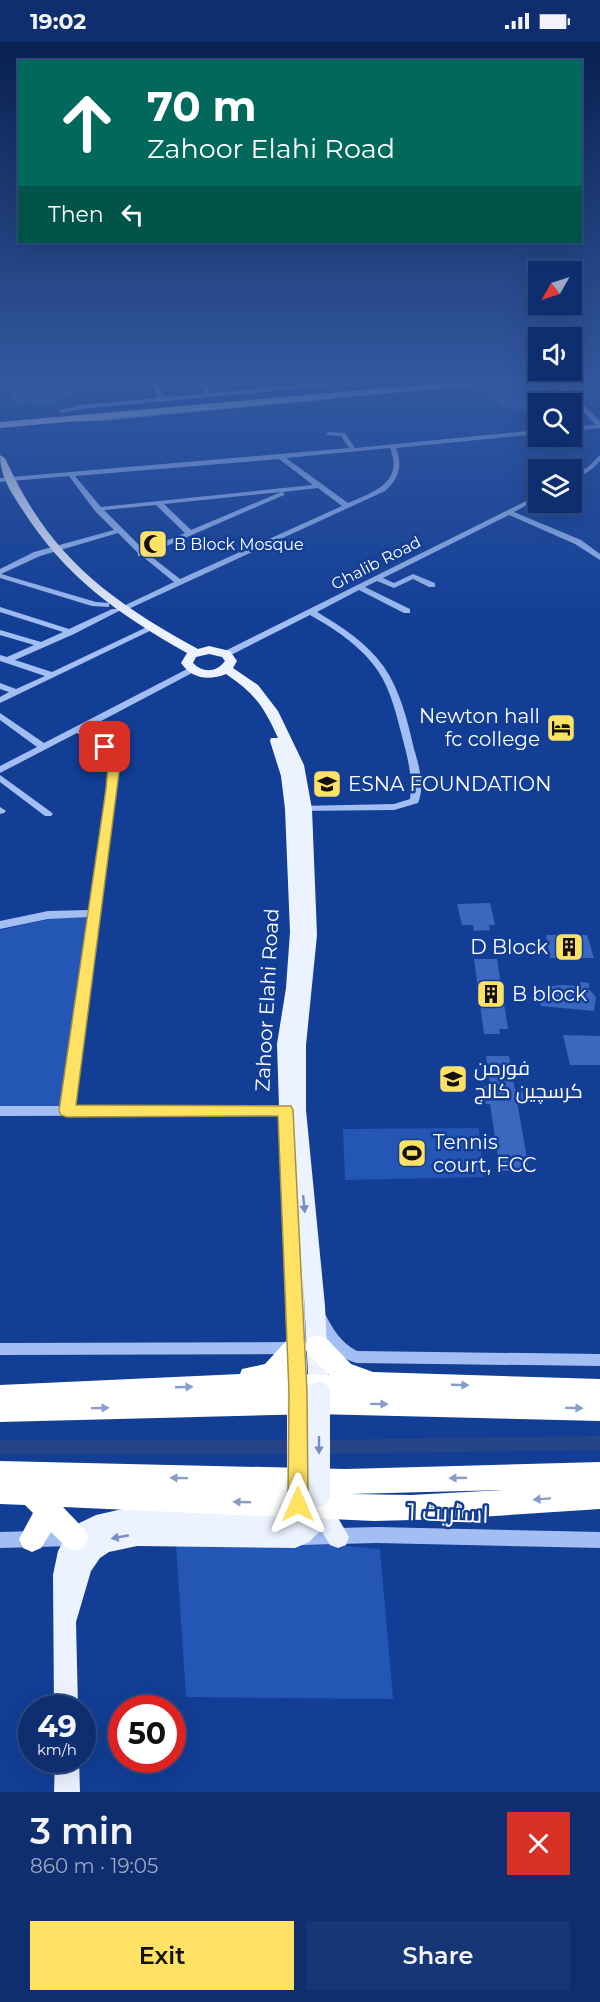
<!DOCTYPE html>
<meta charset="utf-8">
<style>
:root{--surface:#0e2e70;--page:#173675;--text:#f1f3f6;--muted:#9ba8c3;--line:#2e4a83;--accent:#ffe263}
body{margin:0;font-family:Montserrat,Cairo,sans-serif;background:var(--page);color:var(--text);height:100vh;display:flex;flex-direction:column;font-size:22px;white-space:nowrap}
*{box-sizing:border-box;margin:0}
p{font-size:20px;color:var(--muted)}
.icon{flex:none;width:33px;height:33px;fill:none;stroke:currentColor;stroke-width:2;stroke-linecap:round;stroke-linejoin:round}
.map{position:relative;height:1750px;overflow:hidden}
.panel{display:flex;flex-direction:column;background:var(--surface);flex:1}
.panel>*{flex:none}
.hud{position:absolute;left:18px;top:18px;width:564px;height:183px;border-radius:0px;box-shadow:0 6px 24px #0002,0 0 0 2px var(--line);background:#00695c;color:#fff;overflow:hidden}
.needle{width:39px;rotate:231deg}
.controls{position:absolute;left:528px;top:219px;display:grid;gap:12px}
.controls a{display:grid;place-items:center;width:54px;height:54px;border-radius:0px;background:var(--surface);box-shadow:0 6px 24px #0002,0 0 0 2px var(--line);font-size:30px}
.speed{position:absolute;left:18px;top:1653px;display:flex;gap:12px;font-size:30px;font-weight:700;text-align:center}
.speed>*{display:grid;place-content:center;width:78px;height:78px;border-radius:50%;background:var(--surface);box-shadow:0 6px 24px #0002,0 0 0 2px var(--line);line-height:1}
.speed small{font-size:15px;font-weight:400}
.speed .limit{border:9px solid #d22;background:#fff;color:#111}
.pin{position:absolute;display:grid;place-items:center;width:51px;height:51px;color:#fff;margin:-26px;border-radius:12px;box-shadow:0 3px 9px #0006}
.me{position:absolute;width:66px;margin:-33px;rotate:0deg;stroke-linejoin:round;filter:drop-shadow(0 0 4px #0008)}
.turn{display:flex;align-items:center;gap:21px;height:126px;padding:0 30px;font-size:27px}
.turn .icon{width:78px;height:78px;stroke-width:2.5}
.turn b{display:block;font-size:42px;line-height:51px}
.then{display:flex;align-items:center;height:57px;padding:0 30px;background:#0003;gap:12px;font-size:22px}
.round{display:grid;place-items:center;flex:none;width:63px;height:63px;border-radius:0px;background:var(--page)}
.head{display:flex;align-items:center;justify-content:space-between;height:102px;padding:0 30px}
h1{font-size:36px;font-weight:600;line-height:45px}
.cta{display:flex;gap:12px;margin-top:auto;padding:12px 30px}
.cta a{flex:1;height:69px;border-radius:0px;background:var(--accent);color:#111;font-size:24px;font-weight:600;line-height:69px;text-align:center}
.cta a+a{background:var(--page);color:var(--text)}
.status{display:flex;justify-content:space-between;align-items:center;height:42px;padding:0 30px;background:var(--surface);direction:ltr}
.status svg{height:16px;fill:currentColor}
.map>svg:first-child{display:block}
</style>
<div class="status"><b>19:02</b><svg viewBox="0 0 49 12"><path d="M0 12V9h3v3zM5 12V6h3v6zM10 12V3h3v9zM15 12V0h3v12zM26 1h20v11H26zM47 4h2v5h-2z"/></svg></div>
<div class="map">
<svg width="600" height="1750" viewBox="0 0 600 1750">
<rect width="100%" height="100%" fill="#123e96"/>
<!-- green -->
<g fill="#2457b5">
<polygon points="64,874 89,875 61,1064 0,1064 0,888"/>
<polygon points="479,1086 483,1135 345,1138 343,1087"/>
<polygon points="176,1502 337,1503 380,1507 393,1657 186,1655"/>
</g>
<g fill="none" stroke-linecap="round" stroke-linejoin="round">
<!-- canal -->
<g stroke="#254588" stroke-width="14">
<polyline points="0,1405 298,1405"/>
<polyline points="320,1405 600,1401"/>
</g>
</g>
<!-- building -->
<g fill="#3b68be">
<polygon points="62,338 74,341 64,346 75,349 47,365 32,361 15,363 11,348 32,346 44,339 54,342"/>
<polygon points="212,338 243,338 247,344 216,347"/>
<polygon points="596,338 600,342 600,356 588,357 569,339"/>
<polygon points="545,339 564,360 538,362 538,371 529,367 515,369 511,365 504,366 485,345 537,342"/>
<polygon points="490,861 495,883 489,883 490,888 474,889 473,883 462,883 457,862"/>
<polygon points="546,893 587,893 594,916 550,916"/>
<polygon points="474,917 497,917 508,987 499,987 500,992 484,992"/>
<polygon points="580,940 589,941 589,947 596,955 594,969 541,964 538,948 545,948 545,945 561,943 581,944"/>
<polygon points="563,993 600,994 600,1023 570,1023"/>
<polygon points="486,1014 509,1014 515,1048 522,1048 524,1059 517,1059 529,1128 500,1129 490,1062 486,1062 483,1044 490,1044"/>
</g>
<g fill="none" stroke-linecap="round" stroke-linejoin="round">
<!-- minor -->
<g fill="#a2bef3" fill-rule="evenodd">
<polygon points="151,338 157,338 164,355 205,352 198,338 204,338 211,351 355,338 375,338 372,340 79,367 62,371 59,369 79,363 158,356"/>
<polygon points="512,338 540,338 537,340 490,343 487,341 490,339"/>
<polygon points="552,338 558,338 600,379 600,386 572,389 572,385 596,383"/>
<polygon points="331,354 333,355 333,357 101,379 63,380 60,378 63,376 101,375"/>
<path d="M538,388V392L396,406C403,423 399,437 385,449L124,569H119L74,592L15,618L52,630L149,584H155L156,586L0,661V655L9,650L0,647V641L16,647L45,634L0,619V613L7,615L34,603L0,593V588L41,600L63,590L0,570V565L69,587L112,567H117L174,540L142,514H138V511L118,491L40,514L1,532L96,560L109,561V565L92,564L0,536V527L34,510L114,488L95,469L69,434L0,440V436L349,406L341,394L327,393L326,392L329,390L345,391L355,406ZM390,406C404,441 373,450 348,461L286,416ZM279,417L313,443L101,465L75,434ZM318,446L342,464L180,537L148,512L284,453L285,452L282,450ZM281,450L191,488L164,462ZM156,463L185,491L144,508L104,468Z"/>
<polygon points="600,413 600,419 592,427 572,440 572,435 588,425"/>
<polygon points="528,419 549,427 550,428 539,428 526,422 526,420"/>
<path d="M538,453V457L514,470L581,498L600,512V518L575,502L509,473L383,536L394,541L413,532L435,541V545H429L413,537L394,546L377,539L365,545L410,567V571H404L359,548L317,570C341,584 367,601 384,625C400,648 408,680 414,707C419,723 425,745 418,761L394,768L295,769L293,767L295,765L298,764L394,762L410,757C413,737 408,717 403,698C397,675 391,648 378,629C362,605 335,587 310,573L229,614H223V610Z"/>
<polygon points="191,625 195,628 194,630 84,688 108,703 119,723 99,869 101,872 99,875 74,1064 294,1063 298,1065 300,1068 298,1071 294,1073 0,1074 0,1064 62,1064 88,875 48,877 0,887 0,879 48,869 89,868 109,723 101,707 77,691 0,731 0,724 37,705 0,678 0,671 44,701"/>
<polygon points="0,733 51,770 53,772 51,774 45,774 0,740"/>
<polygon points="0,765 6,769 4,771 0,772"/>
<path d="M320,1270L325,1272C333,1287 341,1301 357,1309L600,1312V1324L356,1321C333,1313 323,1297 313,1276L315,1272Z"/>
<polygon points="293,1300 298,1302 300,1306 298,1310 293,1312 0,1313 0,1301"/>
<polygon points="377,1485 600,1490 600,1506 377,1501 302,1503 296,1501 294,1495 296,1489 302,1487"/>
<polygon points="72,1488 78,1490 80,1496 78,1502 72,1504 0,1506 0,1490"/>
</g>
<!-- major -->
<g fill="#edf2ff" fill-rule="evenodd">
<polygon points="476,338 506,338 502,341 0,386 0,380"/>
<path d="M0,413L5,416C49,514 107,557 198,607L209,604L230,609L237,619L233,626L258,643L278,669L304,723L312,767L317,893L306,1003V1068L325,1264L329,1351L326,1358L319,1360L312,1358L309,1351L303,1236L308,1350L305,1357L298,1359L291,1357L288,1350L277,1002L286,946L290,890L285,767L281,734L270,699L271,696H278C263,663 255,652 226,632C209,639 192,637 181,621L187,611C118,572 65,535 22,467C11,450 0,434 0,413ZM209,612L222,615L225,619C216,631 203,631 193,621L196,615Z"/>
<polygon points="298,1446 306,1449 308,1456 311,1449 319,1446 327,1449 330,1462 349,1495 346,1503 338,1506 330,1503 321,1488 309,1500 295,1506 137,1504 109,1510 100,1516 91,1529 76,1580 78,1666 54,1666 53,1533 58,1509 71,1485 96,1473 127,1466 283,1470 290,1449"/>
<polygon points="55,1718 79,1718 80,1750 54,1750"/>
</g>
<!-- highway -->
<g fill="#fff" fill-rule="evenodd">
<path d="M317,1293L326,1296L351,1322L373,1330L600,1337V1379L314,1372L0,1380V1343L240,1332L242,1327L265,1322L287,1298L296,1295L305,1298L306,1302L308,1296ZM307,1308L308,1312L329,1333L289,1332Z"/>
<path d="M0,1419L346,1427L600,1420V1467L449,1477L374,1479L63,1465L84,1487L88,1496L84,1505L75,1509L66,1505L51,1490L41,1506L32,1510L23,1506L19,1497L33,1471L25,1463L0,1462ZM503,1448L411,1453L350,1452Z"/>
</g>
<!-- major-bridge -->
<g stroke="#edf2ff" stroke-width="22">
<polyline points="298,1350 298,1454"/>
<polyline points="319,1351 319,1454"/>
</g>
</g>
<!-- one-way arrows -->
<defs><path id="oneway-solid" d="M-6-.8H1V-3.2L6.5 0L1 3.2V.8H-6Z" transform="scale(1.5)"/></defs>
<g fill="#758fc5">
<use href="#oneway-solid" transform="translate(304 1162) rotate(84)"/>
<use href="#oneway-solid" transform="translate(319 1403) rotate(90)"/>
<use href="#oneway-solid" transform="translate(120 1495) rotate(169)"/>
</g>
<g fill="#889eca">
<use href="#oneway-solid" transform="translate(460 1343) rotate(2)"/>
<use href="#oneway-solid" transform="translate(184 1345) rotate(-2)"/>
<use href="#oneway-solid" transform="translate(379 1362) rotate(1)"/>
<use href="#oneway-solid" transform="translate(100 1366) rotate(-1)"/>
<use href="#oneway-solid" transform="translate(574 1366) rotate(1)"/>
<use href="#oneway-solid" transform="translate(179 1436) rotate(-179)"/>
<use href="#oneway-solid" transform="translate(458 1436) rotate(178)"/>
<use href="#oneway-solid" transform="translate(542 1457) rotate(176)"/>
<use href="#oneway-solid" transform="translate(242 1460) rotate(-178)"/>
</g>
<!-- sky -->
<linearGradient id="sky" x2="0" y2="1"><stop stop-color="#0a2252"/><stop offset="0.58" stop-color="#3358a0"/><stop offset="1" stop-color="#3358a0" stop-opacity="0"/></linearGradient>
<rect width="600" height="583" fill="url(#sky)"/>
<!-- route -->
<polygon fill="#ffe263" stroke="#a69340" stroke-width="1.5" points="105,701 111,705 120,723 76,1063 291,1064 293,1068 307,1350 308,1462 305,1469 298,1472 291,1469 288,1462 289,1350 278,1074 67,1075 61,1073 59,1069 106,747 108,723 100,705"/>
<!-- icons -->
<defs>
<g id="mosque-square" transform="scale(1.5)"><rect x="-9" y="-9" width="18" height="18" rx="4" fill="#ffe263" stroke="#123e96"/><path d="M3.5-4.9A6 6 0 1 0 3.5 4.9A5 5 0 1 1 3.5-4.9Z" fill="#111"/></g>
<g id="hotel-square" transform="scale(1.5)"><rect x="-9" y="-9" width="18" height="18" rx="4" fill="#ffe263" stroke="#123e96"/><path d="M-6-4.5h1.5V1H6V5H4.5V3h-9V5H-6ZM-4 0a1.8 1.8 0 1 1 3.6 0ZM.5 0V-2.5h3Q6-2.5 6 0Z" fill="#111"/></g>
<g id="school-square" transform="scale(1.5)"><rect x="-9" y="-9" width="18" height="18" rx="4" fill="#ffe263" stroke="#123e96"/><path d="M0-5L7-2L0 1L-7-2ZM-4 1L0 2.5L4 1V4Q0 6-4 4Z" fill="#111"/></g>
<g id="building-square" transform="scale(1.5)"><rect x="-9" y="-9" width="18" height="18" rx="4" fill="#ffe263" stroke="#123e96"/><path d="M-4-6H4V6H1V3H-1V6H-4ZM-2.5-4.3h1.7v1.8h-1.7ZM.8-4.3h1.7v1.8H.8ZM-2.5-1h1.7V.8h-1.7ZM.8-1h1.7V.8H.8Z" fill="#111"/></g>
<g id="university-square" transform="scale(1.5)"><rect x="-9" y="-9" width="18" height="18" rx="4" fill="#ffe263" stroke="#123e96"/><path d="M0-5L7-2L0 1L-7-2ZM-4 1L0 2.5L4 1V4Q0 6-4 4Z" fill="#111"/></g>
<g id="stadium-square" transform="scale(1.5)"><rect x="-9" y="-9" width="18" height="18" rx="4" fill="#ffe263" stroke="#123e96"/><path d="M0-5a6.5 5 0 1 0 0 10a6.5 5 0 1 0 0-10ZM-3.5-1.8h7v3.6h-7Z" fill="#111"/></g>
</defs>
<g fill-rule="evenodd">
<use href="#mosque-square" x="153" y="502"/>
<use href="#hotel-square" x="561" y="686"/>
<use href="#school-square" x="327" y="742"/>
<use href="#building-square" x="569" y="905"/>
<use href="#building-square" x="491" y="952"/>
<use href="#university-square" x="453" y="1037"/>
<use href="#stadium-square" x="412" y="1111"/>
</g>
<g text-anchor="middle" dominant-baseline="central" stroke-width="5" stroke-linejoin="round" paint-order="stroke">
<!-- far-poi labels -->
<g font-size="16" fill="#fff" stroke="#123e96" text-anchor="start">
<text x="174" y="502">B Block Mosque</text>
</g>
<!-- far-street labels -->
<g font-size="16" fill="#fff" stroke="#123e96">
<text transform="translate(376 521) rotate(-27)">Ghalib Road</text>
</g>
<!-- poi labels -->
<g font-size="20" fill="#fff" stroke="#123e96" text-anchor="start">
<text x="540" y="674" text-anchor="end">Newton hall<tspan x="540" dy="23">fc college</tspan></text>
<text x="348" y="742">ESNA FOUNDATION</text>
<text x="548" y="905" text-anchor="end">D Block</text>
<text x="512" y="952">B block</text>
<text x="474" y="1026">فورمن<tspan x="474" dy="23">کرسچین کالج</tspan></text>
<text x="433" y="1100">Tennis<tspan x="433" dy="23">court, FCC</tspan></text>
</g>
<!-- street labels -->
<g font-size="20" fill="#fff" stroke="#123e96">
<text transform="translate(267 958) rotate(-87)">Zahoor Elahi Road</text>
</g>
<!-- near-street labels -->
<g font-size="24" fill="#fff" stroke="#123e96">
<text transform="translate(448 1471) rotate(2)">اسٹریٹ 1</text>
</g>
</g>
</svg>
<div class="controls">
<a><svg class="needle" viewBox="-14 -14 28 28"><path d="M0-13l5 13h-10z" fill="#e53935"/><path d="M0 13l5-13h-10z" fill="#9ba8c3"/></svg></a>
<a><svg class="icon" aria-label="sound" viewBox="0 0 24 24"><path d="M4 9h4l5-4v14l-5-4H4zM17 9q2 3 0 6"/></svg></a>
<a><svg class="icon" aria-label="search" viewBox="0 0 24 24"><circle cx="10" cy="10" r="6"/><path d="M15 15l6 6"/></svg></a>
<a><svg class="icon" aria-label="layers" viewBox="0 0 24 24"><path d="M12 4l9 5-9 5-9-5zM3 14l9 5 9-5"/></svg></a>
</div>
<div class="speed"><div>49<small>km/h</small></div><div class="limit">50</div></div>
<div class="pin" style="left:105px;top:705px;background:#d93025"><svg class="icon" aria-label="arrive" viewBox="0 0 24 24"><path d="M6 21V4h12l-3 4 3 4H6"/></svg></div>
<svg class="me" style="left:298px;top:1462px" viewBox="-20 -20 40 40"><path d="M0-17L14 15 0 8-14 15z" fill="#ffe263" stroke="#fff" stroke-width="4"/></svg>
<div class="hud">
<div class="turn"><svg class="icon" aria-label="ahead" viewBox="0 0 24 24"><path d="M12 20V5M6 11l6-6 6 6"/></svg><div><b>70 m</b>Zahoor Elahi Road</div></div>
<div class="then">Then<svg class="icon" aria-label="left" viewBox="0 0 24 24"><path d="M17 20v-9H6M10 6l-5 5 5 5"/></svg></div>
</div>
</div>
<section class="panel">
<div class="head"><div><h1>3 min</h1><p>860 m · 19:05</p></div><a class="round" style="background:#d93025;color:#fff"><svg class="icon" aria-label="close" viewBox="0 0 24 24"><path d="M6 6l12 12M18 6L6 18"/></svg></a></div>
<div class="cta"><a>Exit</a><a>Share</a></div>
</section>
